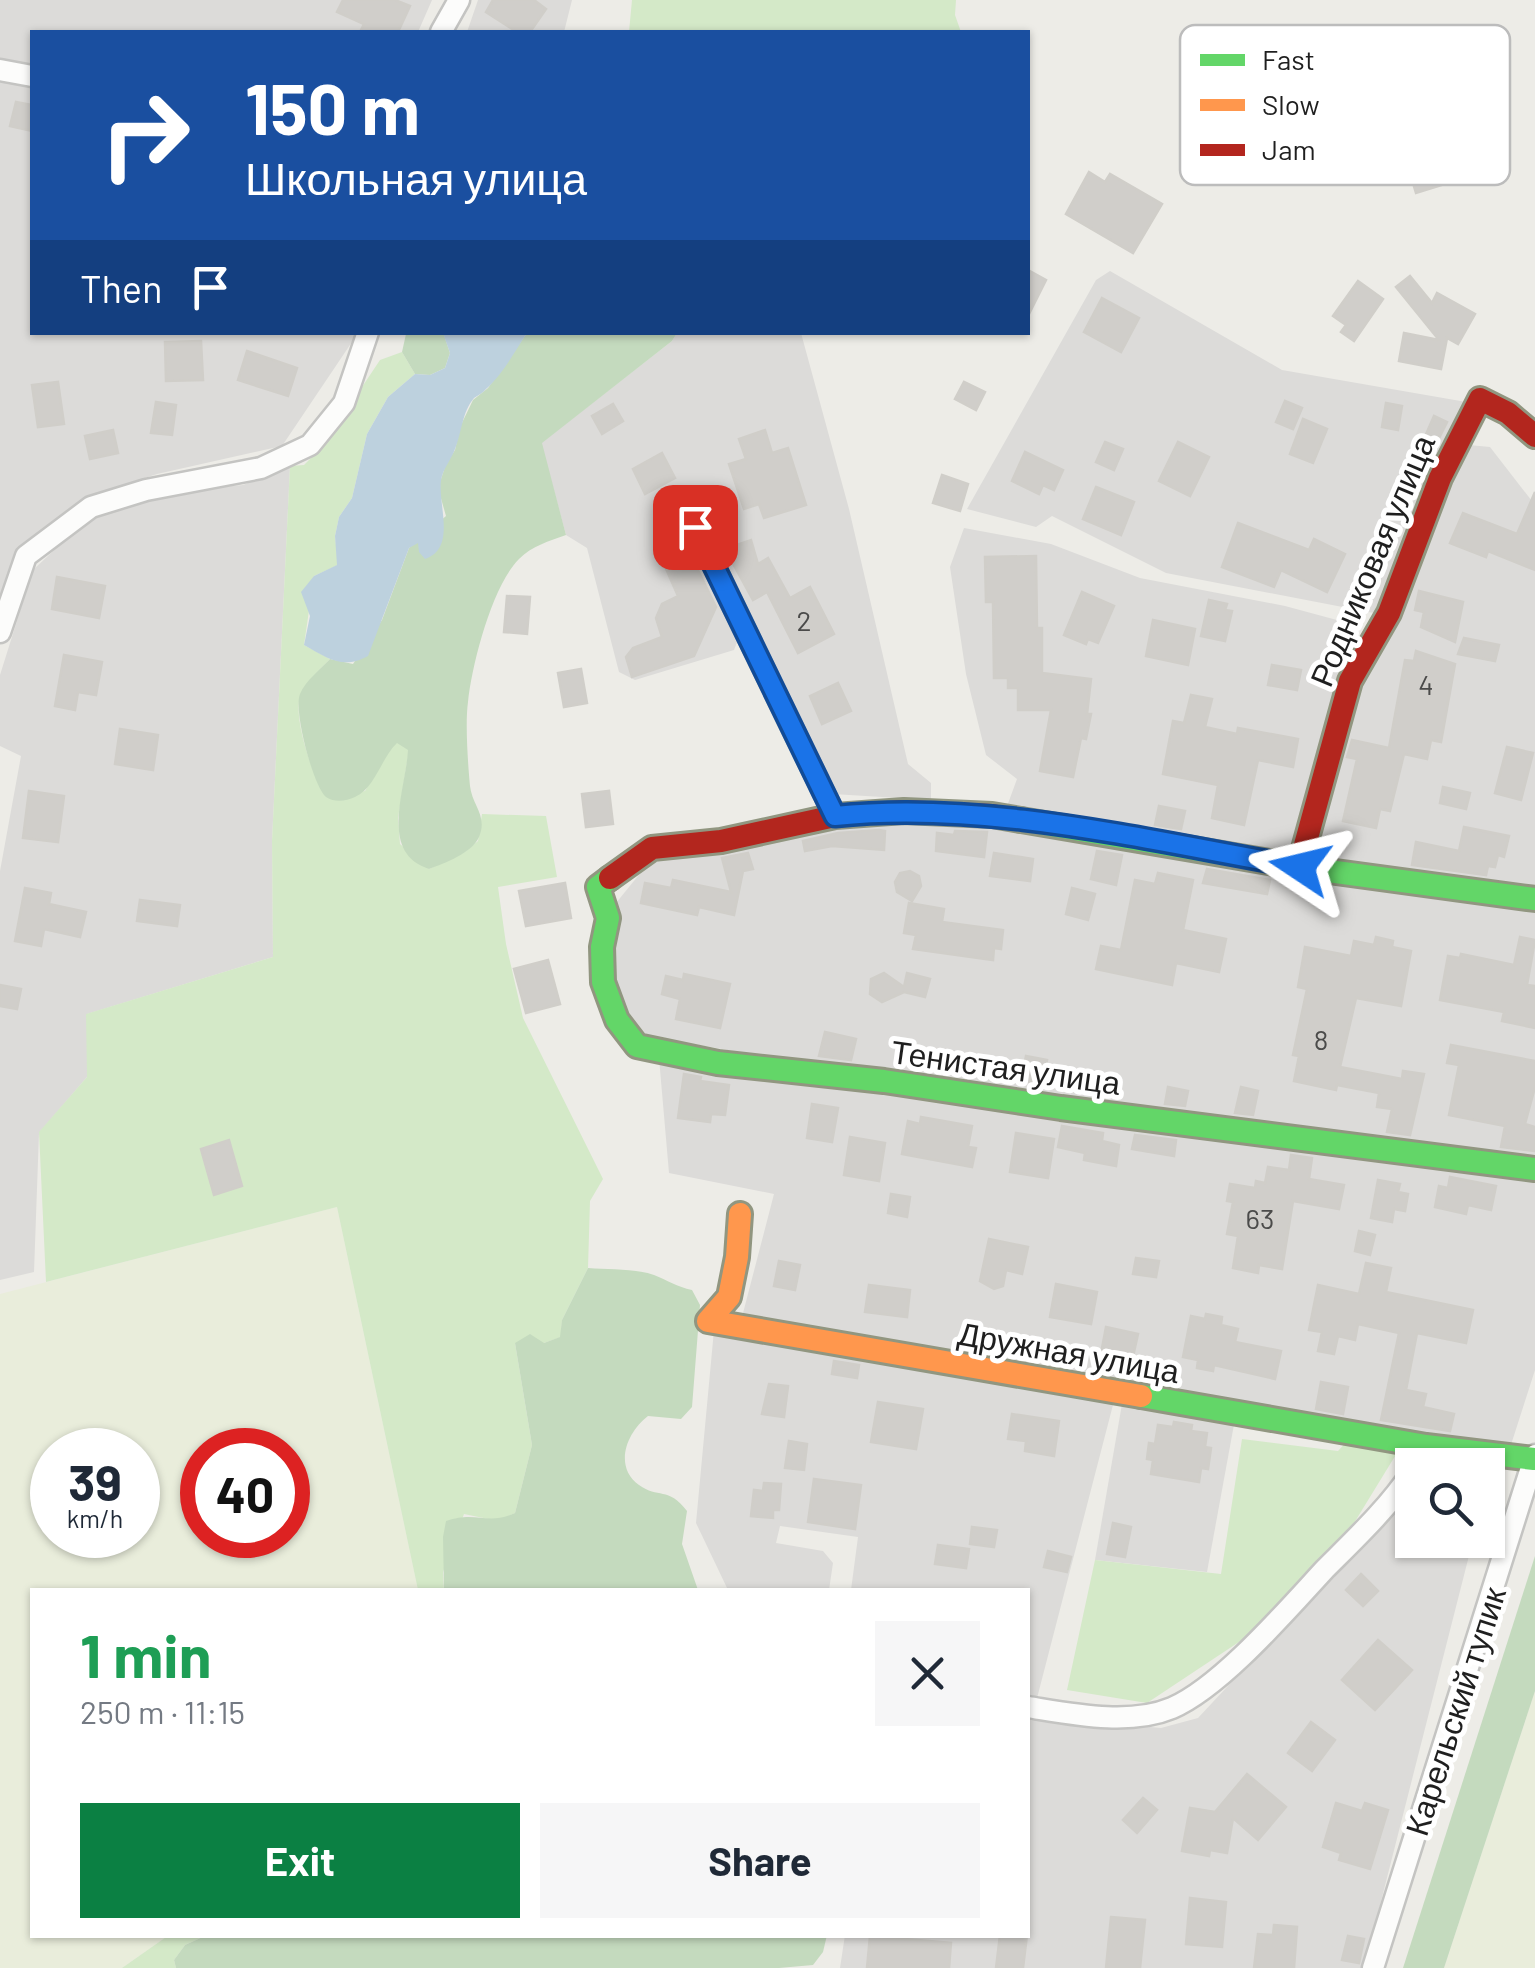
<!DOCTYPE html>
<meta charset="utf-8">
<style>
:root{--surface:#fff;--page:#f6f6f7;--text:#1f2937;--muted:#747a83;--accent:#0b8043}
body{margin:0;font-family:Barlow,sans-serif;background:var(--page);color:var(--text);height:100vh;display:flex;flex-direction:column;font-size:38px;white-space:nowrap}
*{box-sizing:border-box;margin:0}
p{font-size:32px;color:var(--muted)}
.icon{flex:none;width:55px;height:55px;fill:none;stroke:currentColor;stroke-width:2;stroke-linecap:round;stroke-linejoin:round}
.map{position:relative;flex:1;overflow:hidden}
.sheet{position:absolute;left:30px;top:1588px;width:1000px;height:350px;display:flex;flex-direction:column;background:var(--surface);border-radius:0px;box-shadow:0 2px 8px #0004}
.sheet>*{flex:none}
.hud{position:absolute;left:30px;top:30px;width:1000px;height:305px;border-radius:0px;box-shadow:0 2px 8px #0004;background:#1a4fa0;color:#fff;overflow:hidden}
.controls{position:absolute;left:1395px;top:1448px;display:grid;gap:20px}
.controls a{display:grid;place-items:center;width:110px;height:110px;border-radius:0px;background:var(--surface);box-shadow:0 2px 8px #0004;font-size:50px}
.speed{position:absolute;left:30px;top:1428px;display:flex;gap:20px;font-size:50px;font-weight:700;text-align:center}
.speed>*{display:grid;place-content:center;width:130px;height:130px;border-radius:50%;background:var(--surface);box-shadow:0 2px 8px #0004;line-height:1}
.speed small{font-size:25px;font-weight:400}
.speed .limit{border:15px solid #d22;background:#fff;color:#111}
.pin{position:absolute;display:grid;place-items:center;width:85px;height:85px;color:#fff;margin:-42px;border-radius:20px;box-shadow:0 5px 15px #0006}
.me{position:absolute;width:110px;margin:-55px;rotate:280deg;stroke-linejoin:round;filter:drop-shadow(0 0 8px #0008)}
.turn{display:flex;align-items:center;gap:35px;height:210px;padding:0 50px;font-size:45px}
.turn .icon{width:130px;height:130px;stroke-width:2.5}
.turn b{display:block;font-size:70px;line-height:85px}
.then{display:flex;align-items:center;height:95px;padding:0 50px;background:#0003;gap:20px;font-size:38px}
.round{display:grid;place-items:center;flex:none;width:105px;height:105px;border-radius:0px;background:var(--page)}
.headline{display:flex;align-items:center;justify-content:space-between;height:170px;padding:0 50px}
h1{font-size:60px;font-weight:700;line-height:75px;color:#1e9e55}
.button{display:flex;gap:20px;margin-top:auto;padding:20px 50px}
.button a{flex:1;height:115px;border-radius:0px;background:var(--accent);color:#fff;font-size:40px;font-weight:700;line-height:115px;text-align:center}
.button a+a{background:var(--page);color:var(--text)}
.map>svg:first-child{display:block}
</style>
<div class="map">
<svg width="1535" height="1968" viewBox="0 0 1535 1968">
<rect width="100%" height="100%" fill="#edece7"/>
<!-- residential -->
<g fill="#dcdbd9">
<polygon points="0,0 432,0 418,32 32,32 32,332 358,333 282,446 157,474 89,496 21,548 0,601"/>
<polygon points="478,0 572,0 564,32 467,32"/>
<polygon points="1110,271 1282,370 1472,403 1384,615 1166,573 1052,516 1036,527 967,509 1096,280"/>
<polygon points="677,333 801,333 849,509 908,764 931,783 931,800 833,794 701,510 681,530 739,637 734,650 635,680 619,672 587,548 566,535 541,443 672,341"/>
<polygon points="1458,444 1490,447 1535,505 1535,897 1313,856 1338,748"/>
<polygon points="290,466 272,841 273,957 87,1014 87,1077 39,1133 34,1272 0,1280 0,871 21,756 0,746 0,675 33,570 84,522 149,494 243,485"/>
<polygon points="964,528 1051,544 1140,578 1285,606 1348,623 1353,639 1333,718 1288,855 1006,809 1017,779 986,755 966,674 950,567"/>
<polygon points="867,818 969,819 1535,912 1535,1164 892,1079 637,1034 618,1007 608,957 616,903 651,860"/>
<polygon points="659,1058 1535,1176 1535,1370 1509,1451 742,1317 774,1194 669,1173"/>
<polygon points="714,1330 1114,1401 1036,1702 1028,1700 1028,1590 851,1590 858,1537 780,1526 776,1543 823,1551 833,1563 829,1590 728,1590 696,1523"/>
<polygon points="1122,1404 1235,1419 1207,1572 1095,1560"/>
<polygon points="1412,1489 1412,1540 1473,1540 1364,1968 840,1968 845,1935 1028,1935 1028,1715 1161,1728 1198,1718"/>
</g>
<!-- farmland -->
<g fill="#e9eddb" fill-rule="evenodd">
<path d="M337,1207L418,1590H32V1935H169L122,1968H0V1294ZM52,1450H138V1535H52ZM202,1450H288V1535H202Z"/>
<polygon points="1535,1691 1535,1968 1444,1968"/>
</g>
<!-- grass -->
<g fill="#d4e9c8">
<polygon points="632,0 956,0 955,15 961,32 629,32"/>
<path d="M402,352L415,374L388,397L367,434L352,498L339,517L335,536L338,565L314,576L304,645L330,659C320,670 304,683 300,697C293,718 313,779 327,797L365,791L386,753L397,742L409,750L398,818L400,844L429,869L467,850L478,841L482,814L546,816L557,877L498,887L506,944L523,1018L603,1179L590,1201L588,1268L562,1320L561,1337L544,1343H515L532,1445L515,1513L498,1521L464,1514L443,1572L444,1590H418L337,1207L46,1282L39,1132L87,1077L86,1014L273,957L272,841L290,466L304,465L322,447L380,360Z"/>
<polygon points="1350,1438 1400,1448 1351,1528 1251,1634 1147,1703 1067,1690 1095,1560 1221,1574 1242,1439 1338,1451"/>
<polygon points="169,1935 207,1935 185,1945 174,1960 176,1968 122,1968"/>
</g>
<!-- forest -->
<g fill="#c4dabe">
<polygon points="443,332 450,353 445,368 430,375 415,374 402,352 406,334"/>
<path d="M527,333H677L672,341L542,443L566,535C549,541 532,546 519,559C492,586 472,664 468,702C465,723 468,765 470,786C472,805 488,816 479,837C472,853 445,863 429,869C378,853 406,789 408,750L397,743C381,758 376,787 355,797C346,801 335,803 326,797C313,786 293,710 300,694C305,681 321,669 330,659L353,664L382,620L409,548L446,516L438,488L446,464L455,450L460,427L473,400L488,388Z"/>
<path d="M588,1268C609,1270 634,1268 654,1275C667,1280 677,1287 692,1290L700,1305L692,1407L681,1419L648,1416C627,1432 613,1466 639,1485C658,1499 668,1486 687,1511L682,1544L698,1590H444L443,1537L446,1521C477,1510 486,1526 515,1513L532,1445L515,1343L530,1334L544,1343L560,1337L562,1320Z"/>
<polygon points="1535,1556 1535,1691 1444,1968 1403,1968"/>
<polygon points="207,1935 827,1935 823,1952 813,1965 779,1968 176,1968 174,1960 185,1945"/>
</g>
<!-- water -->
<path fill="#bdd1de" d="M443,333H527C515,351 503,374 486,389C483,393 478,395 474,398C462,412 462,432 455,449C452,458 445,466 442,476C435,499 459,548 425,559L419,552L418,543L409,548L368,656C343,670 327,658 304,645L310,616L301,592L314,576L337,565L335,536L339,517L352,498L367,434L388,397L415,374L430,375L445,368L450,353Z"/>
<!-- building -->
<g fill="#d0ceca" stroke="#d0cec9" stroke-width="2.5">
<polygon points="343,0 395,0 410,6 398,32 360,32 364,24 337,12"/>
<polygon points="493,0 534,0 546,9 530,32 517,32 486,12"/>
<polygon points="16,102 32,105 32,131 10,126"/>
<polygon points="1485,125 1497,168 1416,193 1403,150"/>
<polygon points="1089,172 1105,182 1110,174 1162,204 1133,253 1066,214"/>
<polygon points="1028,270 1046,280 1028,316"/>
<polygon points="1410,276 1432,303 1437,293 1475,314 1458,344 1447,338 1441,369 1399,361 1404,333 1439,340 1396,287"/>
<polygon points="1358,281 1383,299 1354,341 1341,332 1346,325 1333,316"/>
<polygon points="1102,298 1139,318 1121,352 1084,332"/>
<polygon points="201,341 203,380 166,381 165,342"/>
<polygon points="247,351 297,368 288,396 238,380"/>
<polygon points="58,382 64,424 38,427 32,385"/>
<polygon points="964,382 985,392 976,410 955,399"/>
<polygon points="1285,401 1302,408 1293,429 1276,422"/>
<polygon points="156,402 176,405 172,435 151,433"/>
<polygon points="1386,403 1402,406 1398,430 1382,427"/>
<polygon points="613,404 623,421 602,434 592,416"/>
<polygon points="1434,416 1447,422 1433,450 1424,446 1424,439"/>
<polygon points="1303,419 1327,429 1313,463 1290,454"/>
<polygon points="113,430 118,453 90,459 85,436"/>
<polygon points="765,430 772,453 788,448 806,505 764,518 759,504 744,509 729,464 746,459 739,439"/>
<polygon points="1105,442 1123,449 1114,470 1096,462"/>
<polygon points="1178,442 1209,457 1190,496 1159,481"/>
<polygon points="1025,452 1063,470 1054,490 1043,485 1039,494 1012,481"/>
<polygon points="662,453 675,478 645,494 633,469"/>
<polygon points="942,475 968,484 960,511 933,503"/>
<polygon points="1096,487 1134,502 1121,535 1083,519"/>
<polygon points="1535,492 1535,570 1488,551 1486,557 1450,543 1463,513 1517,534"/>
<polygon points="1238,523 1309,550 1314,539 1345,554 1327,592 1281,570 1274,587 1222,567"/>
<polygon points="751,540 758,564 768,558 790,598 810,587 834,634 798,653 767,592 753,600 725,549"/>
<polygon points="676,546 688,550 716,607 694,656 632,677 626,657 633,648 662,637 656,618 662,604 678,596 663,562 666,551"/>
<polygon points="1036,556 1037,628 1042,628 1042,673 1091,679 1087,714 1091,714 1086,739 1081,738 1073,777 1040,771 1051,710 1018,710 1018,688 1008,688 1008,678 994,678 993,602 986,602 985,557"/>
<polygon points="57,577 105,586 99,618 52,609"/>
<polygon points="1419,591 1463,602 1455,642 1421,627 1424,612 1415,610"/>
<polygon points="1082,592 1114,606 1098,643 1088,639 1086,644 1064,635"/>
<polygon points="507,596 530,597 527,634 504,632"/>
<polygon points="1209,600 1227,604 1225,610 1232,611 1225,641 1201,636"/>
<polygon points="1153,620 1195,629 1188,665 1146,656"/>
<polygon points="1464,638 1499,645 1495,661 1458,654"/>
<polygon points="1416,651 1455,664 1441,742 1431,740 1427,759 1404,754 1390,811 1380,809 1376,828 1343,821 1357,759 1347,757 1352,740 1389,748 1405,660 1414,661"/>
<polygon points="64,655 102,662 96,695 78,692 75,710 55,706"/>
<polygon points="1272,665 1301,670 1297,690 1268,685"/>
<polygon points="581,669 587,703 564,707 558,673"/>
<polygon points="838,683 851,711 822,724 810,696"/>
<polygon points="1191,695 1212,699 1205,727 1237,734 1238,728 1298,739 1293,767 1258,760 1244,825 1212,818 1218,785 1163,774 1173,721 1184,723"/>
<polygon points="120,729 158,735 153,770 115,764"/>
<polygon points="1507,747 1533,753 1521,800 1495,793"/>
<polygon points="1443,787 1470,793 1466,809 1440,803"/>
<polygon points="29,791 64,796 58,842 23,838"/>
<polygon points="609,791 613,824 586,827 582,794"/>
<polygon points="1159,806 1185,811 1181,829 1155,825"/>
<polygon points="1464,827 1509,836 1504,857 1498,855 1495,867 1488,866 1486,875 1412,865 1416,842 1459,851"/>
<polygon points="879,830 885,831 884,850 832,846 805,851 803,841 838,833"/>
<polygon points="955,831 987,832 984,857 936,851 937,833 954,835"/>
<polygon points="1097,851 1122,855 1116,885 1091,879"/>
<polygon points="748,853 753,869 743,871 734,915 699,907 697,915 641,903 645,883 671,888 673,880 731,892 722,858"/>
<polygon points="994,853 1033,859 1030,881 990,876"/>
<polygon points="1207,869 1270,880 1267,894 1203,883"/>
<polygon points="910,871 919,876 921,886 912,901 897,892 895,882 900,873"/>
<polygon points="1158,873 1193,880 1183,930 1226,939 1219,972 1176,963 1172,985 1096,969 1101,946 1121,950 1135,880 1155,884"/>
<polygon points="565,883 571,918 526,926 519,891"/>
<polygon points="25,888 51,893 49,904 86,912 80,937 44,929 41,946 15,941"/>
<polygon points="1072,888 1095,894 1088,920 1066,914"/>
<polygon points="140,900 180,905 177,926 137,921"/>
<polygon points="909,903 944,909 942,922 1003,930 1001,949 994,948 993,960 913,949 916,935 904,933"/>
<polygon points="1376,937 1393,941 1392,947 1411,951 1401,1006 1356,998 1340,1067 1402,1079 1403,1071 1424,1074 1410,1135 1387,1132 1392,1109 1377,1107 1379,1093 1337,1085 1336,1090 1294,1081 1299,1056 1293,1055 1307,989 1298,987 1305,947 1351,956 1354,941 1374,945"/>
<polygon points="1520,937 1535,940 1527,985 1535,986 1535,1028 1502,1021 1504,1012 1440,1000 1448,956 1460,958 1461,954 1514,965"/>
<polygon points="548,960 560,1004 526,1013 514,969"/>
<polygon points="884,973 904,987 907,973 930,979 925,997 904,992 882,1002 870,994 871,979"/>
<polygon points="684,974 730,984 720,1028 676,1019 680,999 662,994 666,976 683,980"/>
<polygon points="0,985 21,989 17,1009 0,1006"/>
<polygon points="825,1032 856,1039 851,1060 819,1056"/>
<polygon points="1451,1045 1535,1061 1535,1087 1525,1124 1535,1127 1535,1151 1501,1147 1505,1126 1449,1115 1459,1065 1447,1063"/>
<polygon points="1026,1056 1047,1060 1042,1085 1021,1080"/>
<polygon points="684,1074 701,1077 700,1081 729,1085 725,1115 711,1114 710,1122 678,1118"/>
<polygon points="1168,1087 1188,1091 1185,1106 1165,1104"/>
<polygon points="1241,1087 1258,1091 1253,1115 1235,1113"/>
<polygon points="812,1104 838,1108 832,1142 807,1138"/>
<polygon points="921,1117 972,1126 968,1147 976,1148 972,1167 902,1154 908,1121 920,1124"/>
<polygon points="1062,1126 1103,1133 1102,1141 1119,1145 1116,1166 1084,1160 1085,1153 1058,1147"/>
<polygon points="1016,1133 1054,1139 1048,1178 1010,1172"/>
<polygon points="1135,1135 1176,1140 1174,1156 1132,1149"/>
<polygon points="850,1137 885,1143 879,1181 844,1175"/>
<polygon points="229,1140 242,1186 214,1195 201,1149"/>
<polygon points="1291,1155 1312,1158 1309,1179 1344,1185 1339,1209 1293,1201 1282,1269 1259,1265 1258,1273 1233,1268 1238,1236 1227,1234 1233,1202 1227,1201 1230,1184 1255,1188 1256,1181 1265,1183 1268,1167 1289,1170"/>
<polygon points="1450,1177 1496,1186 1491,1210 1468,1205 1466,1214 1435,1207 1439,1186 1448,1188"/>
<polygon points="1378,1180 1400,1184 1398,1192 1408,1194 1405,1211 1394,1209 1392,1222 1371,1218"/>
<polygon points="891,1194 910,1197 907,1217 888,1213"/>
<polygon points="1359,1231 1375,1235 1370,1255 1355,1251"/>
<polygon points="989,1239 1028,1247 1022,1274 1006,1270 1003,1286 994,1289 980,1281"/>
<polygon points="1136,1258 1159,1261 1156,1277 1133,1274"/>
<polygon points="779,1261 800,1265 795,1290 774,1286"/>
<polygon points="1366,1263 1391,1268 1386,1292 1473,1310 1466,1343 1417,1333 1406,1390 1426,1394 1423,1407 1454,1414 1450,1431 1381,1420 1399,1333 1358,1324 1355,1340 1338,1336 1334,1354 1318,1351 1322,1332 1309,1330 1318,1285 1359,1294"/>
<polygon points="1056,1284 1097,1292 1091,1324 1050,1317"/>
<polygon points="869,1285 910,1290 907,1317 865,1312"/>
<polygon points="1206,1314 1222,1317 1221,1325 1238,1329 1235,1342 1281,1351 1275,1379 1214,1365 1213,1371 1197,1368 1198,1360 1183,1357 1191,1316 1205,1319"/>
<polygon points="1106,1327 1138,1334 1130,1370 1099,1364"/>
<polygon points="1038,1342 1058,1345 1055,1364 1035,1360"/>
<polygon points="834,1361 859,1365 857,1378 832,1374"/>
<polygon points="1321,1382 1348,1387 1343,1414 1316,1409"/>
<polygon points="769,1384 788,1386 784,1417 762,1414"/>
<polygon points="878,1402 923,1409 916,1449 871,1442"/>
<polygon points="1012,1414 1059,1421 1054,1456 1025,1451 1026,1441 1008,1439"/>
<polygon points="1174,1422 1192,1425 1191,1431 1207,1433 1205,1447 1211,1448 1208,1469 1201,1468 1199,1482 1151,1474 1153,1460 1147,1459 1149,1443 1155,1444 1158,1425 1173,1427"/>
<polygon points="789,1441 807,1444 804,1470 785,1468"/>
<polygon points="814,1479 861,1485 855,1529 808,1522"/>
<polygon points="764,1483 781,1484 779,1510 773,1510 773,1518 751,1516 754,1490 763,1491"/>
<polygon points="1113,1523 1131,1527 1125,1557 1107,1554"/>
<polygon points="972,1527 997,1530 994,1547 970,1544"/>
<polygon points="938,1545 969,1549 966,1568 935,1564"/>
<polygon points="1048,1551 1071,1557 1067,1572 1044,1567"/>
<polygon points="1361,1574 1378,1591 1363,1606 1346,1590"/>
<polygon points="1378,1640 1412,1670 1375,1710 1342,1680"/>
<polygon points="1311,1722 1335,1740 1312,1771 1288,1753"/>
<polygon points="1247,1774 1286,1807 1258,1840 1233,1818 1227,1853 1210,1850 1209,1856 1182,1851 1190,1808 1215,1812"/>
<polygon points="1143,1798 1157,1810 1137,1833 1123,1820"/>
<polygon points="1336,1803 1362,1811 1365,1803 1388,1810 1370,1869 1339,1860 1341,1853 1323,1847"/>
<polygon points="1190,1898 1226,1902 1222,1947 1186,1944"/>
<polygon points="1111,1917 1145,1920 1140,1968 1106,1968"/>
<polygon points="1274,1925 1297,1927 1294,1968 1254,1968 1258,1934 1273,1935"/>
<polygon points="1000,1935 1027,1935 1023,1968 996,1968"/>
<polygon points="870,1936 951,1943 949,1968 867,1968"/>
<polygon points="1348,1936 1364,1939 1359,1963 1342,1960"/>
</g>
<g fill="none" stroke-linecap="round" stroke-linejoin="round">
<!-- street casing -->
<g stroke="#c4c4c2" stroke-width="25">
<g id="street">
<polyline points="441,32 459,0"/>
<polyline points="0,70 32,76"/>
<polyline points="695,527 835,816"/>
<polyline points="0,632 26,556 91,507 146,490 261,468 310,445 344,403 368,332"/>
<path d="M1028,1707C1072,1714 1129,1726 1172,1708C1221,1687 1288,1609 1325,1569C1355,1539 1389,1507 1412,1472"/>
<polyline points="1373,1968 1535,1455"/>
</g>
</g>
<!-- fast casing -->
<g stroke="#919680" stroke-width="28">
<g id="fast">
<polyline points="1021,820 1299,867 1535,899"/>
<polyline points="610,878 598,887 608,918 602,947 603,982 617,1020 637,1046 718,1063 884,1081 1061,1108 1535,1169"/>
<polyline points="1141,1396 1426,1446 1534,1459"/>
</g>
</g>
<!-- slow casing -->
<g stroke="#919680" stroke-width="28">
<polyline id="slow" points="740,1214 737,1257 729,1297 708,1321 1141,1396"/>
</g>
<!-- jam casing -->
<g stroke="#919680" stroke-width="28">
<g id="jam">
<polyline points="1299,867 1350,681 1389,613 1440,478 1480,399 1508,413 1535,436"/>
<polyline points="610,878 652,848 721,841 835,816 904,811 992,815 1021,820"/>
</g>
</g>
<!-- street -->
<use href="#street" stroke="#fcfcfb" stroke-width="20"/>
<!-- fast -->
<use href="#fast" stroke="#63d668" stroke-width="22"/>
<!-- slow -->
<use href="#slow" stroke="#ff974d" stroke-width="22"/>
<!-- jam -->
<use href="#jam" stroke="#b3261e" stroke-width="22"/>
</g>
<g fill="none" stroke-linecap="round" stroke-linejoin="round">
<!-- route casing -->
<g stroke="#114b97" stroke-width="25">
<path id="route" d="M695,527L835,816C988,800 1149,841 1300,867"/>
</g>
<!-- route -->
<use href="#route" stroke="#1a73e8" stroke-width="18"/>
</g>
<g text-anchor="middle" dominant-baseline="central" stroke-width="10" stroke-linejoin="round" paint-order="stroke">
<!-- number labels -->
<g font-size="28" fill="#4b4b4a">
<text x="804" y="620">2</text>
<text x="1426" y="684">4</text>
<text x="1321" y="1039">8</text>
<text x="1260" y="1218">63</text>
</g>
<!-- street labels -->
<g font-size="32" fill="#1f1f1f" stroke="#fff">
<text transform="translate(1371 560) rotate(-67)">Родниковая улица</text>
<text transform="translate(1006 1066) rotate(8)">Тенистая улица</text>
<text transform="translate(1069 1351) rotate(10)">Дружная улица</text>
<text transform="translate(1454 1711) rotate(-72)">Карельский тупик</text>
</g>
</g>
<!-- legend -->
<rect x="1180" y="25" width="330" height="160" rx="15" fill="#fff" stroke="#bcbcbc" stroke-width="2.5"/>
<rect x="1200" y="54" width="45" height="12" fill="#63d668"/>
<rect x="1200" y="99" width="45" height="12" fill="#ff974d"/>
<rect x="1200" y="144" width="45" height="12" fill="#b3261e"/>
<g font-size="28" fill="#1f1f1f">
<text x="1262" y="70">Fast</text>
<text x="1262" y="115">Slow</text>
<text x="1262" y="160">Jam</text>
</g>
</svg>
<div class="controls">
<a><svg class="icon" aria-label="search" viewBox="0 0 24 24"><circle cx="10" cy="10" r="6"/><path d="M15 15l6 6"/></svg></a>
</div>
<div class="speed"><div>39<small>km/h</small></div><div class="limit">40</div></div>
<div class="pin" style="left:695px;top:527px;background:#d93025"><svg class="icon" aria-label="arrive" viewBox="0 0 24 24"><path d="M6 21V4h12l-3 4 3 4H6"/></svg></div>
<svg class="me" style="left:1300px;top:867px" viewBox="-20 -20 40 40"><path d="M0-17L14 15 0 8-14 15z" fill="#1a73e8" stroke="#fff" stroke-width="4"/></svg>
<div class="hud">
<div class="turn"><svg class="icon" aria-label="right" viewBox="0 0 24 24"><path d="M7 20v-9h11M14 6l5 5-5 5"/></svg><div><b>150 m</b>Школьная улица</div></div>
<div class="then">Then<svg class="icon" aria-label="arrive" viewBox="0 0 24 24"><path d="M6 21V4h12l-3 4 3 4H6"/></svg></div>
</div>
<section class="sheet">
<div class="headline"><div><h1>1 min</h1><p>250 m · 11:15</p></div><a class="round"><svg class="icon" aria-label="close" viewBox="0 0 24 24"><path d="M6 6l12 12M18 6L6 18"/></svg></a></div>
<div class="button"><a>Exit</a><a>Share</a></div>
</section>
</div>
